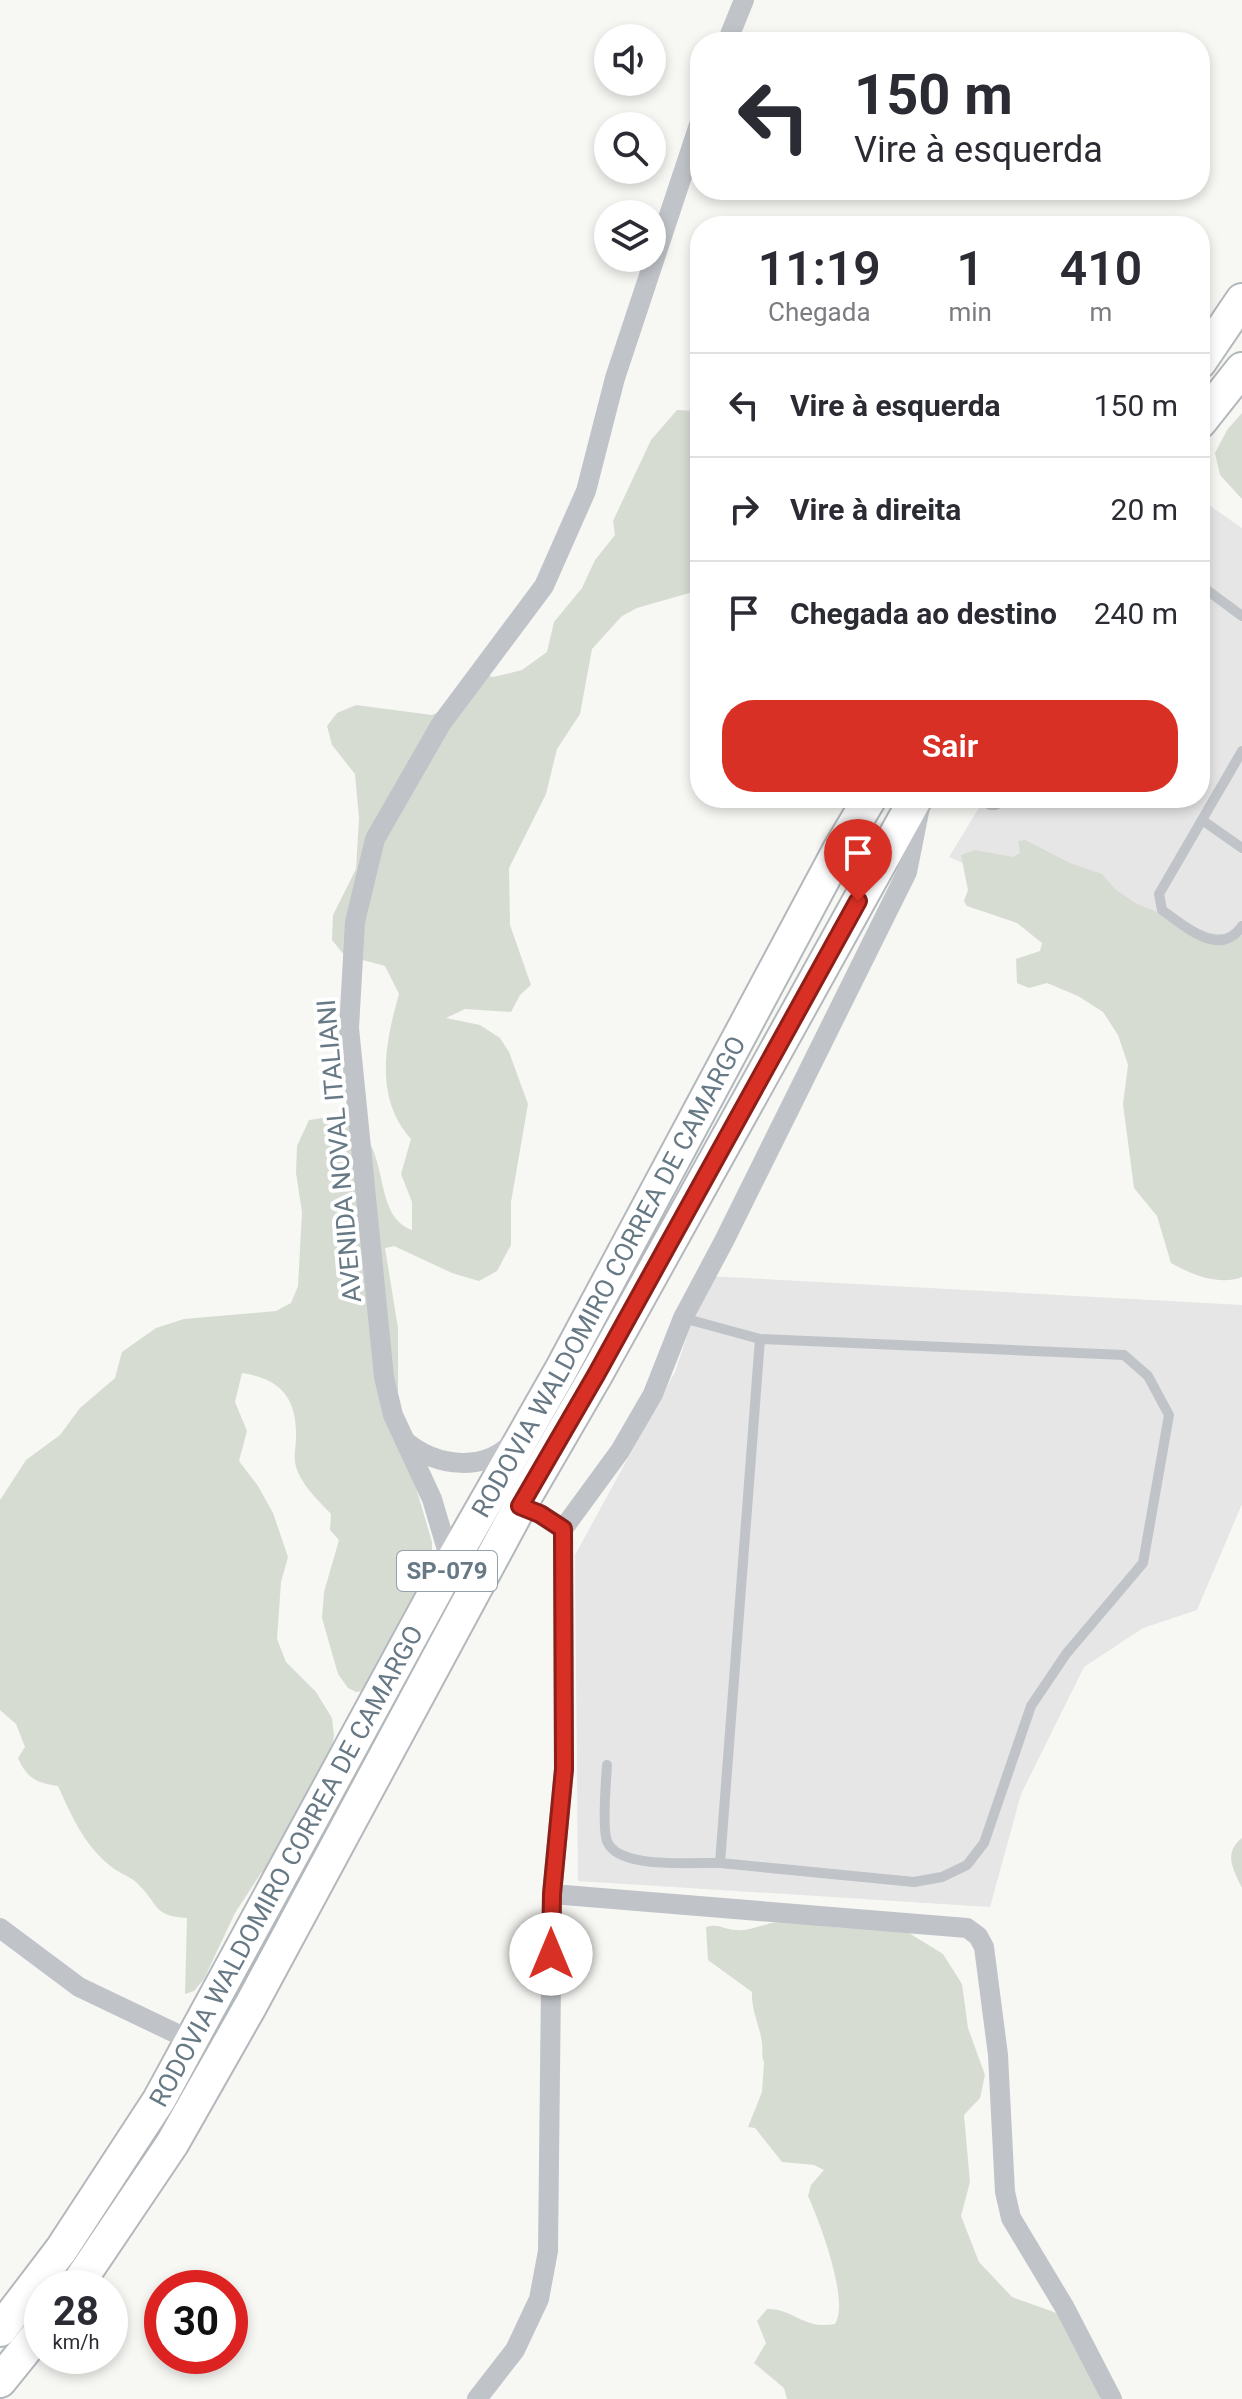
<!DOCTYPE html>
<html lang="pt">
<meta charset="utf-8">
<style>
:root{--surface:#fff;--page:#f2f2f3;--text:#2b2b33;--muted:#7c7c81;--line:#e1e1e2;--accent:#d93025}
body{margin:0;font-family:Roboto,sans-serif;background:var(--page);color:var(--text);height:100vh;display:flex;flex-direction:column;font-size:30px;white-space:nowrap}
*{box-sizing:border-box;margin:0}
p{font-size:26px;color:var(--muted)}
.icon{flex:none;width:44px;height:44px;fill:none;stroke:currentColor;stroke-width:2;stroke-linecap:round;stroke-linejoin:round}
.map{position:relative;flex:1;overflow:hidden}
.side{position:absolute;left:690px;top:216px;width:520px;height:592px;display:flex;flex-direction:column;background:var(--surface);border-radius:32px;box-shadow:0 4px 12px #0003}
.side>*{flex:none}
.hud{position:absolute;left:690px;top:32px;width:520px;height:168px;border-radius:32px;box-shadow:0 4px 12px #0003;background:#fff;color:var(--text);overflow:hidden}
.tools{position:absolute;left:594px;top:24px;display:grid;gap:16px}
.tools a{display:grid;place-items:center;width:72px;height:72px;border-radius:50%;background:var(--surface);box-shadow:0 4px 12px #0003;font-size:40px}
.speed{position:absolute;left:24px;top:2270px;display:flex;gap:16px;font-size:40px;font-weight:700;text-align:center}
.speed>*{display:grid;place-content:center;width:104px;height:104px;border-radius:50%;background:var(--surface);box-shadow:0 4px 12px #0003;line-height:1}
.speed small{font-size:20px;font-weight:400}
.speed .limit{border:12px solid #d22;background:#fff;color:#111}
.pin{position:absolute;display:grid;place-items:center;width:68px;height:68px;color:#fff;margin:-82px -34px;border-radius:50% 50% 50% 0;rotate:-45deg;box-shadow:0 0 8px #0007}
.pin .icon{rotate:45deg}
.me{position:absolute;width:88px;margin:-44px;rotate:0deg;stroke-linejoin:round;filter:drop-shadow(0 0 6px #0008)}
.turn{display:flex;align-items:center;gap:28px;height:168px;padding:0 32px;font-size:36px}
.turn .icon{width:104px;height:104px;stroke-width:2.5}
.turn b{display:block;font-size:56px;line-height:68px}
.eta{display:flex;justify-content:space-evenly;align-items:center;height:136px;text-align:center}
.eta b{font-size:48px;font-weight:600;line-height:56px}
.cta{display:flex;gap:16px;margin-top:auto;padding:16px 32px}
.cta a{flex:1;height:92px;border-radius:32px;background:var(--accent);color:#fff;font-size:32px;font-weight:600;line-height:92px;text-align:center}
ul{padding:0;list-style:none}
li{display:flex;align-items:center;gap:24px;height:104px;padding:0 32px;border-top:2px solid var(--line)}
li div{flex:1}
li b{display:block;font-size:30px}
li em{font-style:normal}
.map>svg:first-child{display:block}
</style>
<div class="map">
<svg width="1242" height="2399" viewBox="0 0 1242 2399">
<rect width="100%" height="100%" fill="#f7f7f4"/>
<!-- built -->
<g fill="#e5e6e5">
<polygon points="1200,499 1242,528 1242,964 1198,966 949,857 985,798 1200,798"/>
<polygon points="707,1276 1242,1305 1242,1504 1197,1610 1143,1628 1084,1667 1021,1794 990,1907 578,1881 575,1555 675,1372"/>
</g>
<!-- green -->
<g fill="#d7dcd3">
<path d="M677,410L695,411L700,415V590L637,608L622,616L592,649L580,714L557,749L546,794L509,868L510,925L531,985L520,995L511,1012L465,1009L446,1018L480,1025L500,1038L509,1052L528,1104L511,1202V1245L497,1271L479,1281L452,1273L394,1246L385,1248L398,1328V1399L404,1447L432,1542V1571L367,1690L356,1692L348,1688L338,1674L322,1618L324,1592L339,1540L330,1530L331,1514C318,1500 298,1482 295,1462C294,1454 296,1445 296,1437C297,1397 280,1379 242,1373L235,1402L247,1431L239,1461L258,1486L273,1513L288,1557L281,1582L277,1639L286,1662L316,1692L332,1718L334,1735L330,1760L289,1854L261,1873L235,1913L204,1979L194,1991L185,1994L187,1918C153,1916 159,1905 139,1885C132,1877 121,1874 113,1868C85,1847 72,1817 58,1786C36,1783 27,1778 18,1758L25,1747L16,1724L0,1710V1500L26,1460L60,1435L80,1408L115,1378L122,1352L156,1328L184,1319L276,1311L291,1303L298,1286L302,1212L296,1173L297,1146L309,1120C318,1119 332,1115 341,1118C345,1119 349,1122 352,1124C392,1148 371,1215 412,1230V1202L401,1174L411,1139C374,1098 385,1043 399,994L385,966L344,955L332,940L333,915L356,869L359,818L355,774L332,745L327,726L337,713L356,705L432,715L474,696L480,673L493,677L522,670L547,652L554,622L582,588L595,560L615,535L613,521L651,440Z"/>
<polygon points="1242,413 1242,499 1220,475 1215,453 1227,430"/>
<path d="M1025,840L1070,863L1102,874L1116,890L1137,904L1210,933L1242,936V1277C1219,1286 1190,1274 1171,1263L1157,1216L1134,1188L1123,1104L1128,1065L1118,1035L1103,1012L1078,996L1047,983L1029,988L1017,983L1016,959L1040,951L1042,943L1017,923L967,906L964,901L968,890L961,855L975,850L1013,857L1020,853L1018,841Z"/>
<path d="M1242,1838V1888C1233,1869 1223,1853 1242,1838Z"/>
<path d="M883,1917L943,1954L962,1984L968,2028L985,2075L980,2098L964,2115L970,2182L961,2216L979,2262L1012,2297L1065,2316L1101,2369L1100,2399H787L784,2388L754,2363L766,2343L757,2321L767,2309C793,2308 803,2330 835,2324C850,2301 819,2220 808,2196L811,2185L824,2170L814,2165L782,2162L755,2128L748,2127L762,2092L764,2062C761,2055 763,2051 762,2043C760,2025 751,2011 752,1992L708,1960L706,1927C719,1923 723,1929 736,1930C749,1932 765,1923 779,1922C817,1918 845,1940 883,1917Z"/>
</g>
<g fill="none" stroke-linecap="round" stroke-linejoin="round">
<!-- primary casing -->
<g stroke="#b3b8bc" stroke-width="36">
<g id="primary">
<polyline points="1200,362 1242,300"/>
<polyline points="1200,422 1242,369"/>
<polyline points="75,2288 172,2144 251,2005 520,1506 596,1375 916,798"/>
<path id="s1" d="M0,2330L61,2250L159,2100L451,1563L561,1370L839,850L870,798"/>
<polyline points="0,2381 42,2329"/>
</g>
</g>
<!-- lane -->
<g stroke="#c0c4c8" stroke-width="10">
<polyline points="1200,585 1242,616"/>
<path d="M1242,751L1159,894L1162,910C1185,926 1220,959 1242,926"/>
<polyline points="978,798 990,805 996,805 1003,798"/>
<polyline points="1202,820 1242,848"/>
<path d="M607,1765C606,1780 602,1829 607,1841C618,1870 693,1862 720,1863L760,1339L683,1318"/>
<polyline points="720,1863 914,1882 942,1877 967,1865 984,1843 1031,1706 1066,1654 1143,1563 1169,1415 1148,1376 1124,1355 760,1339"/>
</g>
<!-- street -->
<g stroke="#c0c4c8" stroke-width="20">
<polyline points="727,42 744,0"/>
<path d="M405,1441C436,1467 486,1474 516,1439"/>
<polyline points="520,1506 540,1514 563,1529"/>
<polyline points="451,1563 432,1499 393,1415 384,1377 349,1028 355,922 375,839 441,724 544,586 586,491 615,378 700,122"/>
<polyline points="552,1894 967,1928 978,1936 984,1947 998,2055 1005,2192 1011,2218 1065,2308 1112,2399"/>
<polyline points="0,1928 79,1987 192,2041"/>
<polyline points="477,2399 515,2350 539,2299 548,2251 552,1894 564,1769 563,1529 620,1451 653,1394 683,1318 724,1241 907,872 920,807"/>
</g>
<!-- primary -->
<use href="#primary" stroke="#fff" stroke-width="32"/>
</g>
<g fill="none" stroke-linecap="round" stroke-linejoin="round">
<!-- route casing -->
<g stroke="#8d1f18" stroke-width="20">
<polyline id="route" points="551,1954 552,1894 564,1769 563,1529 540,1514 520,1506 596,1375 858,901"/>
</g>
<!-- route -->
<use href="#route" stroke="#d93025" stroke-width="14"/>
</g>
<g text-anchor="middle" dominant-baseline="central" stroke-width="8" stroke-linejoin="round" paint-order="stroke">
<!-- shield labels -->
<rect fill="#fff" stroke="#94a1aa" stroke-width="2" x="397" y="1551" width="100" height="40" rx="6"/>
<g font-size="24" font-weight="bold" fill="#667985">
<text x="447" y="1571">SP-079</text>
</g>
<!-- street labels -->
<g font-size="26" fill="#667985" stroke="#fff">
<text transform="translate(339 1151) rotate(-95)">AVENIDA NOVAL ITALIANI</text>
<text stroke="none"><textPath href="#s1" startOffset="1218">RODOVIA WALDOMIRO CORREA DE CAMARGO</textPath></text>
<text stroke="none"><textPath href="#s1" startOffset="546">RODOVIA WALDOMIRO CORREA DE CAMARGO</textPath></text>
</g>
</g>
</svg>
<div class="tools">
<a><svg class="icon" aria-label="sound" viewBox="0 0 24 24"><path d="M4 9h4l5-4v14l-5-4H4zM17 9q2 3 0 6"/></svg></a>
<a><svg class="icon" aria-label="search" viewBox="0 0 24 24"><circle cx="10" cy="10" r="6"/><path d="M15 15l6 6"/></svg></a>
<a><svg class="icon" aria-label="layers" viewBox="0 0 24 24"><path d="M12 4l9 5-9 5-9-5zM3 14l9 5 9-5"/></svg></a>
</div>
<div class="speed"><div>28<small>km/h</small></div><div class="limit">30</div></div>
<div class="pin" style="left:858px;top:901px;background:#d93025"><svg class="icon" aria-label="arrive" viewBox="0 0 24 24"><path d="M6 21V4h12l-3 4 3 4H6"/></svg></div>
<svg class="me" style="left:551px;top:1954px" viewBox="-20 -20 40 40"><circle r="19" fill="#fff"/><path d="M0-13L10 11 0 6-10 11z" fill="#d93025"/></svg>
<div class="hud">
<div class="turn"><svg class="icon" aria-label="left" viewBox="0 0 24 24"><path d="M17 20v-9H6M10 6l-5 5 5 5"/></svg><div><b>150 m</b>Vire à esquerda</div></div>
</div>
<section class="side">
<div class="eta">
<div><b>11:19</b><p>Chegada</p></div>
<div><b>1</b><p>min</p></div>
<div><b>410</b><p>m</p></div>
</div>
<ul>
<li><svg class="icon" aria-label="left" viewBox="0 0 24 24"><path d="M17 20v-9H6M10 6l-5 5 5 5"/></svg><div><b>Vire à esquerda</b></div><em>150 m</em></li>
<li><svg class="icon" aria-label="right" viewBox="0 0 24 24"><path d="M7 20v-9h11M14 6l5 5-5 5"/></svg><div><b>Vire à direita</b></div><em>20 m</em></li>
<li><svg class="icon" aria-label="arrive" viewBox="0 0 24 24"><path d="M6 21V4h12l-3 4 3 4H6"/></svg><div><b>Chegada ao destino</b></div><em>240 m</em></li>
</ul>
<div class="cta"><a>Sair</a></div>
</section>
</div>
